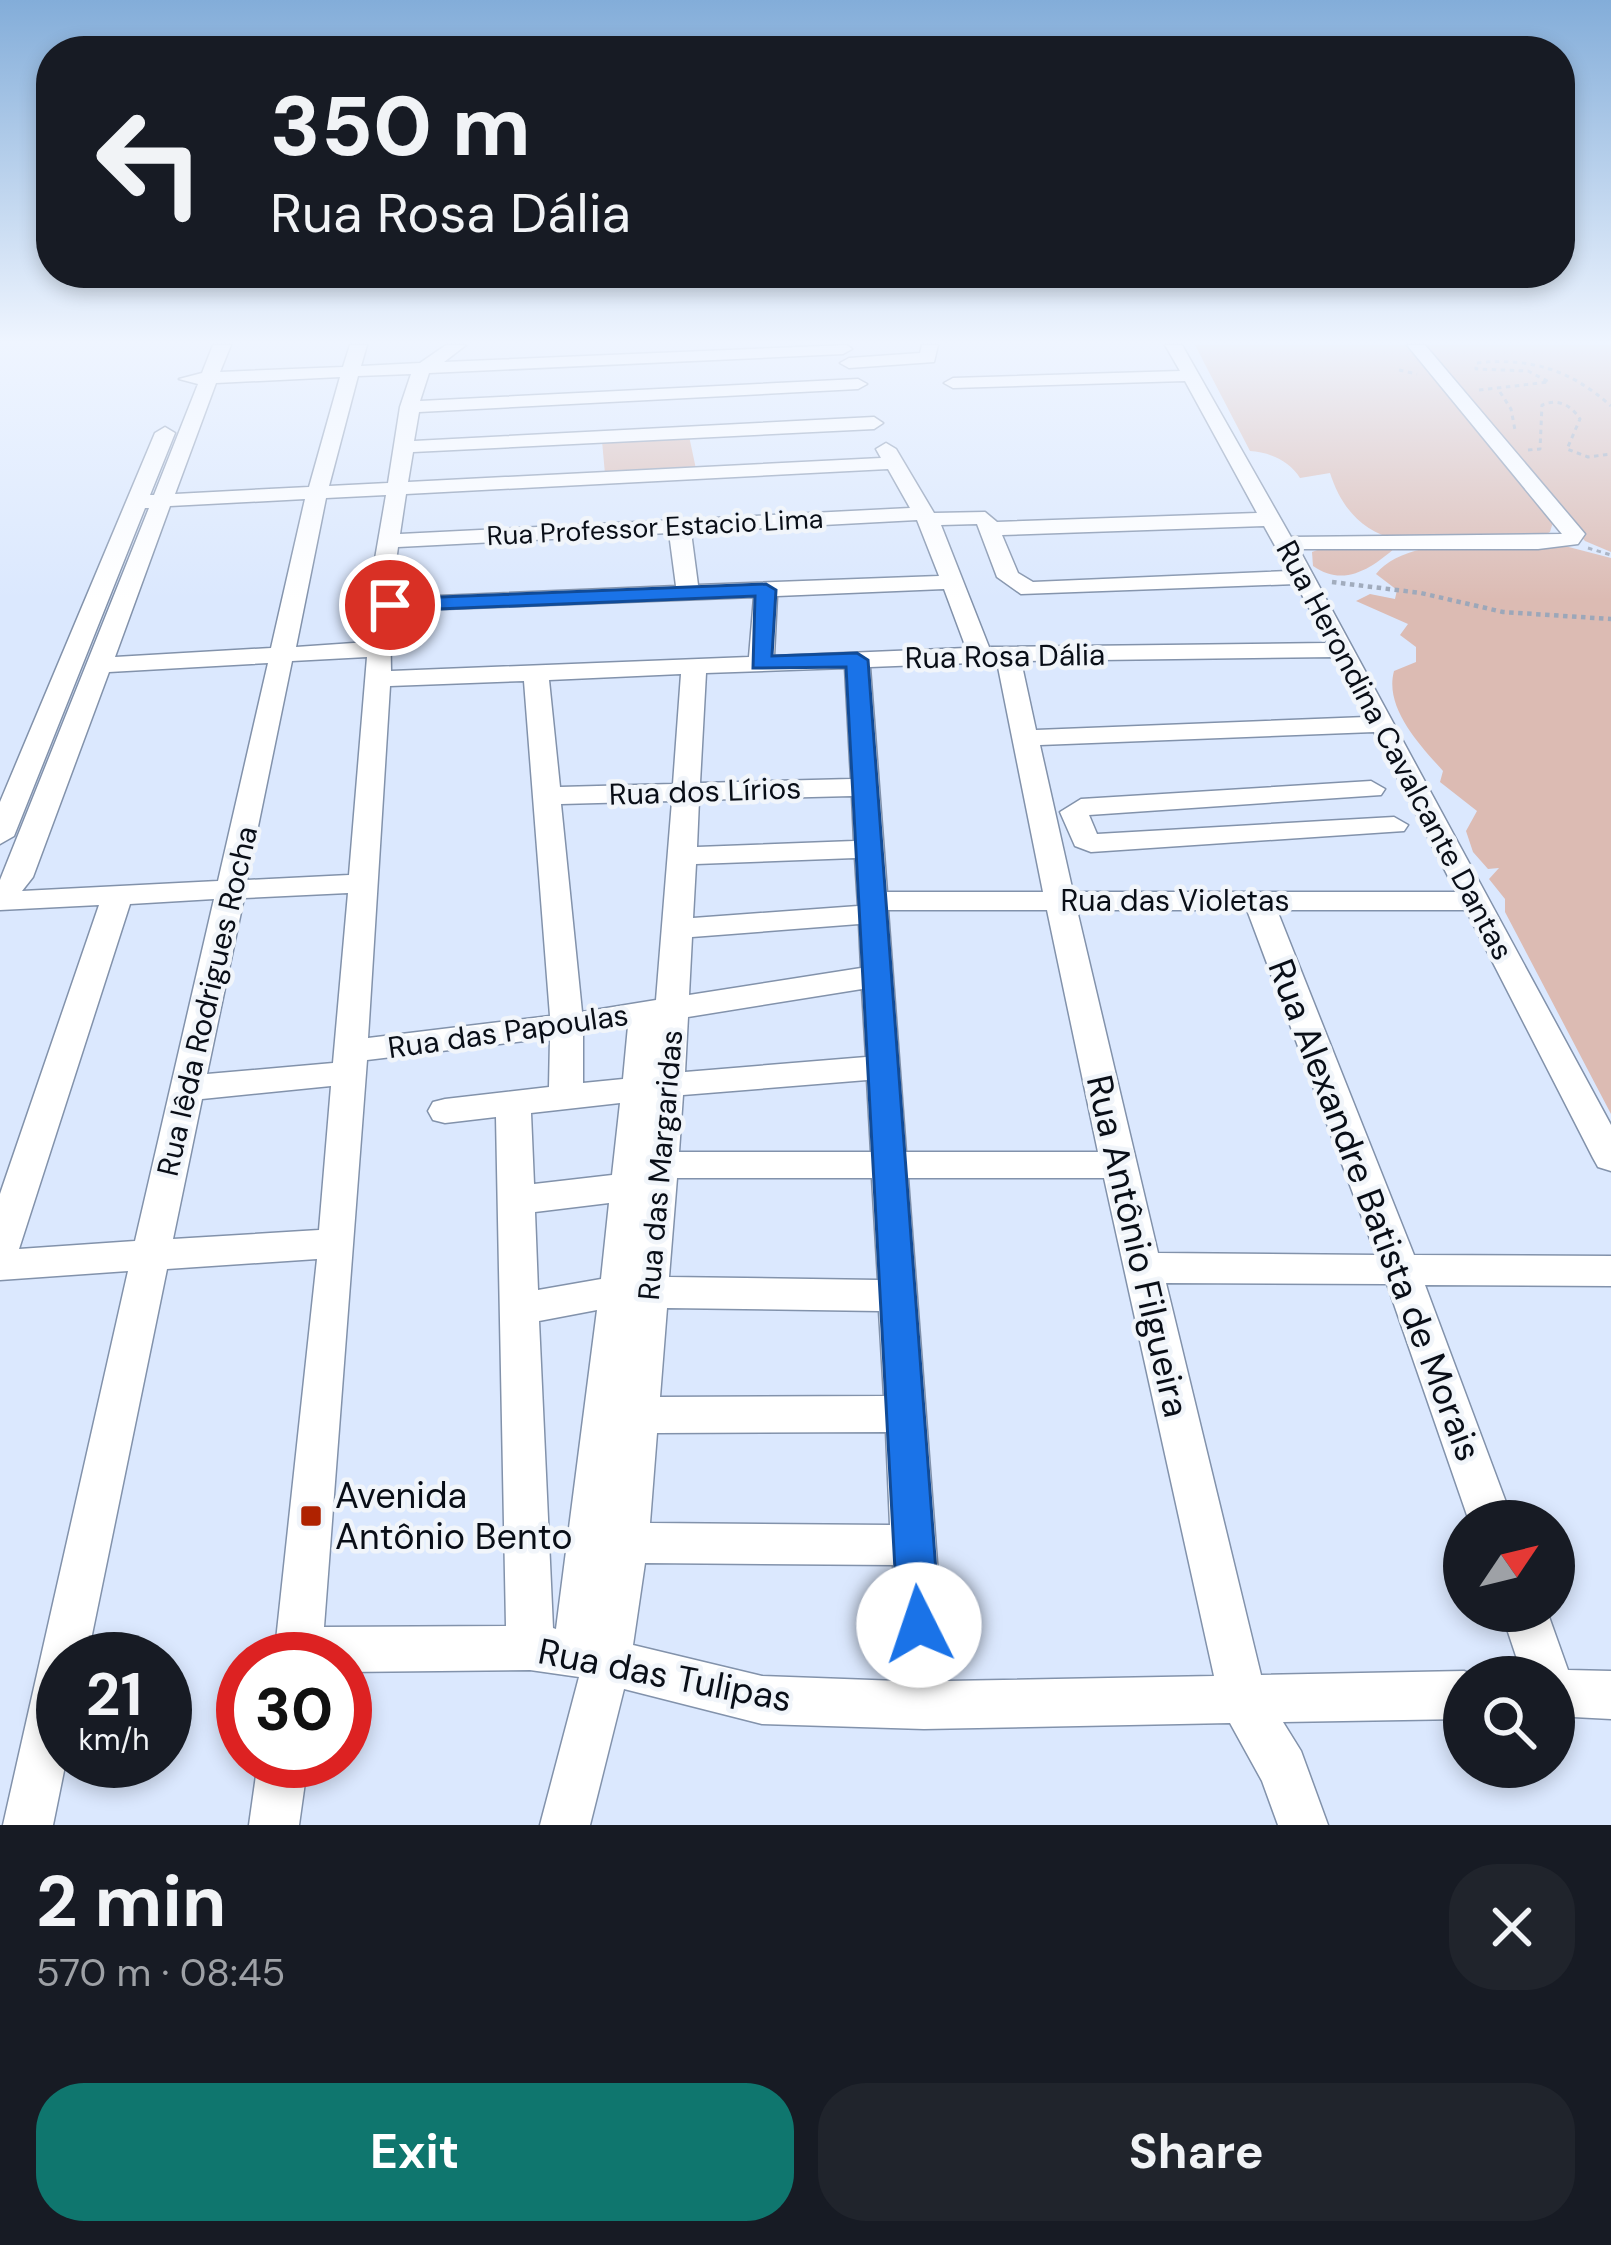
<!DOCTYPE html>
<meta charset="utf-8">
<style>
:root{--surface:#171b24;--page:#20242c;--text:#f1f3f6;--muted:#9ea1a6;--accent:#0f766e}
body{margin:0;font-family:"DM Sans",sans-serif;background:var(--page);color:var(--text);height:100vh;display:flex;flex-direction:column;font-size:45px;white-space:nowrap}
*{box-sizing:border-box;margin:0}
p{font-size:39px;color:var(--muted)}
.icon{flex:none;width:66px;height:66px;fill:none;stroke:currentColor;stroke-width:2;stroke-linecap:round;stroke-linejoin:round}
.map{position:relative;height:1825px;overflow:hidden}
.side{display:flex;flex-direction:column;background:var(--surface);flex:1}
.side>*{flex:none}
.top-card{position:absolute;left:36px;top:36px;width:1539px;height:252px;border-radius:48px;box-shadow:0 6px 18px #0003;background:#171b24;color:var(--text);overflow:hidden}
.needle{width:78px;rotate:55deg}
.tools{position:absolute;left:1443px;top:1500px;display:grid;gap:24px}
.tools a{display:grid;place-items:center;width:132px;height:132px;border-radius:50%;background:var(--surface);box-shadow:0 6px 18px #0003;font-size:60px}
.speed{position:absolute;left:36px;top:1632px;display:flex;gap:24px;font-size:60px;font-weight:700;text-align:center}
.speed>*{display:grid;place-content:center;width:156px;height:156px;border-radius:50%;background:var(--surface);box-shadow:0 6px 18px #0003;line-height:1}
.speed small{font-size:30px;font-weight:400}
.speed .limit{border:18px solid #d22;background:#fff;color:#111}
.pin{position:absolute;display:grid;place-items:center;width:102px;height:102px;color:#fff;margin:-51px;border:6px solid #fff;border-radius:50%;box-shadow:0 3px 12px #0007}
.me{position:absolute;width:132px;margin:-66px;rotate:356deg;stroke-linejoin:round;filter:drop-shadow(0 0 9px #0008)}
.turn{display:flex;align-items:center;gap:42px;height:252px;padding:0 36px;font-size:54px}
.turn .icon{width:156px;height:156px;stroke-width:2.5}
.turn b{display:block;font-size:84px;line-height:102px}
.round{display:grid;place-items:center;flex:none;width:126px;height:126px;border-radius:48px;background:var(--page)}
.headline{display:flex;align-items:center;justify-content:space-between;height:204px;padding:0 36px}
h1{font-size:72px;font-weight:700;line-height:90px}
.primary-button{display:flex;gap:24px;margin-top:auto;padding:24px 36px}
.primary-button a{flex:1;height:138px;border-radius:48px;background:var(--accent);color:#fff;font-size:48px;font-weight:700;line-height:138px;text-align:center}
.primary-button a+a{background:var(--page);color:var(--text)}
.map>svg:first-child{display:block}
</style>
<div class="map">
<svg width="1611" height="1825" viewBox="0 0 1611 1825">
<rect width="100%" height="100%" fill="#dbe8fe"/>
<!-- green -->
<g fill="#dcbbb3">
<path d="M1195,345H1409L1421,354L1553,522L1550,532L1541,537L1397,540C1361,531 1341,507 1330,473L1300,478C1290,461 1269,452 1250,451Z"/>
<polygon points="1420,345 1611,345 1611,552 1585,541"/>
<polygon points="689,436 696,469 605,474 602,441"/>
<path d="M1561,545L1611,558V1114L1505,912V899L1489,879L1499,868L1488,869L1473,852L1466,831L1477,811L1440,782L1443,771C1420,745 1384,708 1394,671L1416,662V647L1400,635L1408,624L1356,601L1370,594L1395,599L1397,590L1376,574C1410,532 1509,546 1561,545Z"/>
<path d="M1325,547H1396C1372,568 1344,588 1313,566L1312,552Z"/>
</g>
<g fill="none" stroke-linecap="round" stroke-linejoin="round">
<!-- minor casing -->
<g stroke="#8292ab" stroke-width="3">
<g id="minor">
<path d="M213,345H231L220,372L343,367L350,345H367L361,366L420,363L446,345H466L444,362L847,345L852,349L843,354L429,373L420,401L858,379L867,384L858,389L419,412L414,441L874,417L883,423L874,429L413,452L408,482L881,458L876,449L886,443L896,449L934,513L985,512L997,522L1257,513L1185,381L953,388L944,383L953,378L1180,371L1165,345H1182L1291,537L1562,534L1407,345H1425L1585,534L1578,544L1538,549H1299L1611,1125V1171L1598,1167L1593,1158L1466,910H1277L1414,1255L1611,1256V1286L1425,1285L1513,1521H1469L1387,1284L1166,1283L1261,1675L1464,1671L1478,1677H1464V1719L1283,1722L1301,1751L1328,1825H1278L1262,1781L1230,1723L924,1729L762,1724L624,1689L590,1825H540L579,1677L530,1670L345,1672V1659H274L317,1259L167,1269L87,1659H63L66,1761L53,1825H3L128,1271L0,1280V1194L99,905L0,910V880L149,508H145L14,836L0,844V802L155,433L165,427L175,433L150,495H154L198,384L179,379L202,373ZM411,374L400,407L388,483L329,486L358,376ZM340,377L309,487L175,494L216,383ZM888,469L910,508L400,534L406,494ZM386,495L367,605L368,642L296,647L326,498ZM305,499L271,648L115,657L170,506ZM917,520L939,576L698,585L691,532ZM977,524L997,577L1021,594L1296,584L1328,643L989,647L941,525ZM1264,526L1289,571L1033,582L1018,573L1002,535ZM669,533L676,586L391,598L398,547ZM944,589L966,648L774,656L777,596ZM754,597L749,657L391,671L390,611ZM367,657L349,875L247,880L292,661ZM1336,657L1366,717L1036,730L1021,661ZM997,662L1043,892H887L870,667ZM268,663L218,881L22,891L33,877L109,672ZM845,668L851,779L700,783L706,673ZM681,674L673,784L560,787L549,680ZM524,681L550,1016L368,1038L390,686ZM1374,732L1456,892H1073L1040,745ZM852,796L854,841L697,847L699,800ZM672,801L656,1000L582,1012L561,804ZM855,858L858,906L693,918L696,864ZM348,893L333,1063L207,1074L244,898ZM214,899L135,1241L19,1249L130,904ZM888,910H1047L1098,1152H906ZM1077,910H1247L1376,1255L1158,1253ZM859,924L861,968L689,995L692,937ZM862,989L866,1057L685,1072L688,1017ZM628,1026L623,1079L583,1083V1033ZM550,1038L549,1087L445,1099L433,1102L428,1111L433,1120L445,1123L496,1117L506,1626L324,1627L367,1060ZM867,1080L871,1152H679L683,1095ZM331,1086L319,1230L173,1239L202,1099ZM620,1103L612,1175L534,1184L531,1113ZM677,1178H872L878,1280L669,1277ZM908,1178H1104L1214,1676L946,1681ZM609,1203L601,1279L538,1290L535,1212ZM667,1308L879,1311L884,1396L660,1397ZM597,1310L556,1629L553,1628L539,1321ZM886,1432L890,1525L650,1523L657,1433ZM645,1563L893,1565L899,1681L762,1676L633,1645Z"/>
<polygon points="922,345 938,345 934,362 849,368 840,363 849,358 920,353"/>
<polygon points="1371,781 1385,789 1381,795 1089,815 1097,834 1394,817 1408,825 1404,831 1091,852 1075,846 1060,812 1081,799"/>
<polygon points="1501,1611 1547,1611 1568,1670 1611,1671 1611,1719 1554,1716 1554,1677 1523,1677"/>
<polygon points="258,1761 308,1761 299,1825 249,1825"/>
</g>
</g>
<!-- path-far1 -->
<g stroke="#9ca7b9" stroke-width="3" stroke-dasharray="4.5 4.5" stroke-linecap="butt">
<polyline points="1399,370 1417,374"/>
<path d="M1479,390L1549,382L1528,371L1476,369V363C1530,357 1571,370 1611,406"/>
<polyline points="1500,392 1511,409 1515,430"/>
<path d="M1528,450L1540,449L1542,405C1558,398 1571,405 1580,419L1567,449L1588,457L1611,454"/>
<polyline points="1588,548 1611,555"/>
</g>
<!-- path -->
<polyline stroke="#9ca7b9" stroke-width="4.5" stroke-dasharray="4.5 4.5" stroke-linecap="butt" points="1332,582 1421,593 1503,612 1611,619"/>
<!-- minor -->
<use href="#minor" fill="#fff" fill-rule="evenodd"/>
</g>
<!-- sky -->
<linearGradient id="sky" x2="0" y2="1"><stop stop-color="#83add9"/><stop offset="0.57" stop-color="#eff5ff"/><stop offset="1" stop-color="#eff5ff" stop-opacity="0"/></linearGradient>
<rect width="1611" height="600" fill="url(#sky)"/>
<!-- route -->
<polygon fill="#1a73e8" stroke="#114b97" stroke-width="3" points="766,584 776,590 772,656 857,653 868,660 940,1625 933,1639 919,1645 904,1639 898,1625 846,667 753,668 755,596 390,611 380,605 390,599"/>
<!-- markers -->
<rect fill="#af2200" stroke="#f1f5fa" stroke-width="4.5" x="299" y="1504" width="24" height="24" rx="6"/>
<g text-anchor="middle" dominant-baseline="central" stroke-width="9" stroke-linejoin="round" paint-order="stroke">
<!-- far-street labels -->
<g font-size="27" fill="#090e17" stroke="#f1f5fa">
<text transform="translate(655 527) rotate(-3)">Rua Professor Estacio Lima</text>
</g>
<!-- street labels -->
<g font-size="30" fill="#090e17" stroke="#f1f5fa">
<text transform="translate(1005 656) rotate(-1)">Rua Rosa Dália</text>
<text transform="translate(1395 750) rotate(62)">Rua Herondina Cavalcante Dantas</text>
<text transform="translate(705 791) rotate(-2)">Rua dos Lírios</text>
<text x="1175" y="900">Rua das Violetas</text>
<text transform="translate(207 1001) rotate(-77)">Rua Iêda Rodrigues Rocha</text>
<text transform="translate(508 1031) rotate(-8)">Rua das Papoulas</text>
<text transform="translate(660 1165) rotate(-85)">Rua das Margaridas</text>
</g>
<!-- near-street labels -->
<g font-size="36" fill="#090e17" stroke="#f1f5fa">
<text transform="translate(1375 1210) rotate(69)">Rua Alexandre Batista de Morais</text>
<text transform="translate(1138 1246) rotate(77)">Rua Antônio Filgueira</text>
<text transform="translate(665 1675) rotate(11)">Rua das Tulipas</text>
</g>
<!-- near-poi labels -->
<g font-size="36" fill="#090e17" stroke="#f1f5fa" text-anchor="start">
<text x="335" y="1495">Avenida<tspan x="335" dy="41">Antônio Bento</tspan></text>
</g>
</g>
</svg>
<div class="tools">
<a><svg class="needle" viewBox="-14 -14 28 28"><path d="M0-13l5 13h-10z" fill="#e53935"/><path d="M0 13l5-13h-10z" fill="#9ea1a6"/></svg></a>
<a><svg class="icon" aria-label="search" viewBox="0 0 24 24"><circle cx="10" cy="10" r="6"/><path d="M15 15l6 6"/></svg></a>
</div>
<div class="speed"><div>21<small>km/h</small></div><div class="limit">30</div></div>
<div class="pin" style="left:390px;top:605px;background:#d93025"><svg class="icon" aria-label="arrive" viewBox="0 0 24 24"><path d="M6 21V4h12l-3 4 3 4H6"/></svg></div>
<svg class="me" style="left:919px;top:1625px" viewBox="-20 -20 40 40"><circle r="19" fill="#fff"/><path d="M0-13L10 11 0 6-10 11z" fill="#1a73e8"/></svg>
<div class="top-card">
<div class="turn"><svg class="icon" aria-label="left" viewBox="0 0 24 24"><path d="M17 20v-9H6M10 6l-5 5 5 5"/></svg><div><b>350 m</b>Rua Rosa Dália</div></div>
</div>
</div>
<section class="side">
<div class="headline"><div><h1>2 min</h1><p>570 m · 08:45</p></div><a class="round"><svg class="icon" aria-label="close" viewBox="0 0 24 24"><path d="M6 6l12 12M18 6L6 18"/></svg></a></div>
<div class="primary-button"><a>Exit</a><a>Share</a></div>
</section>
